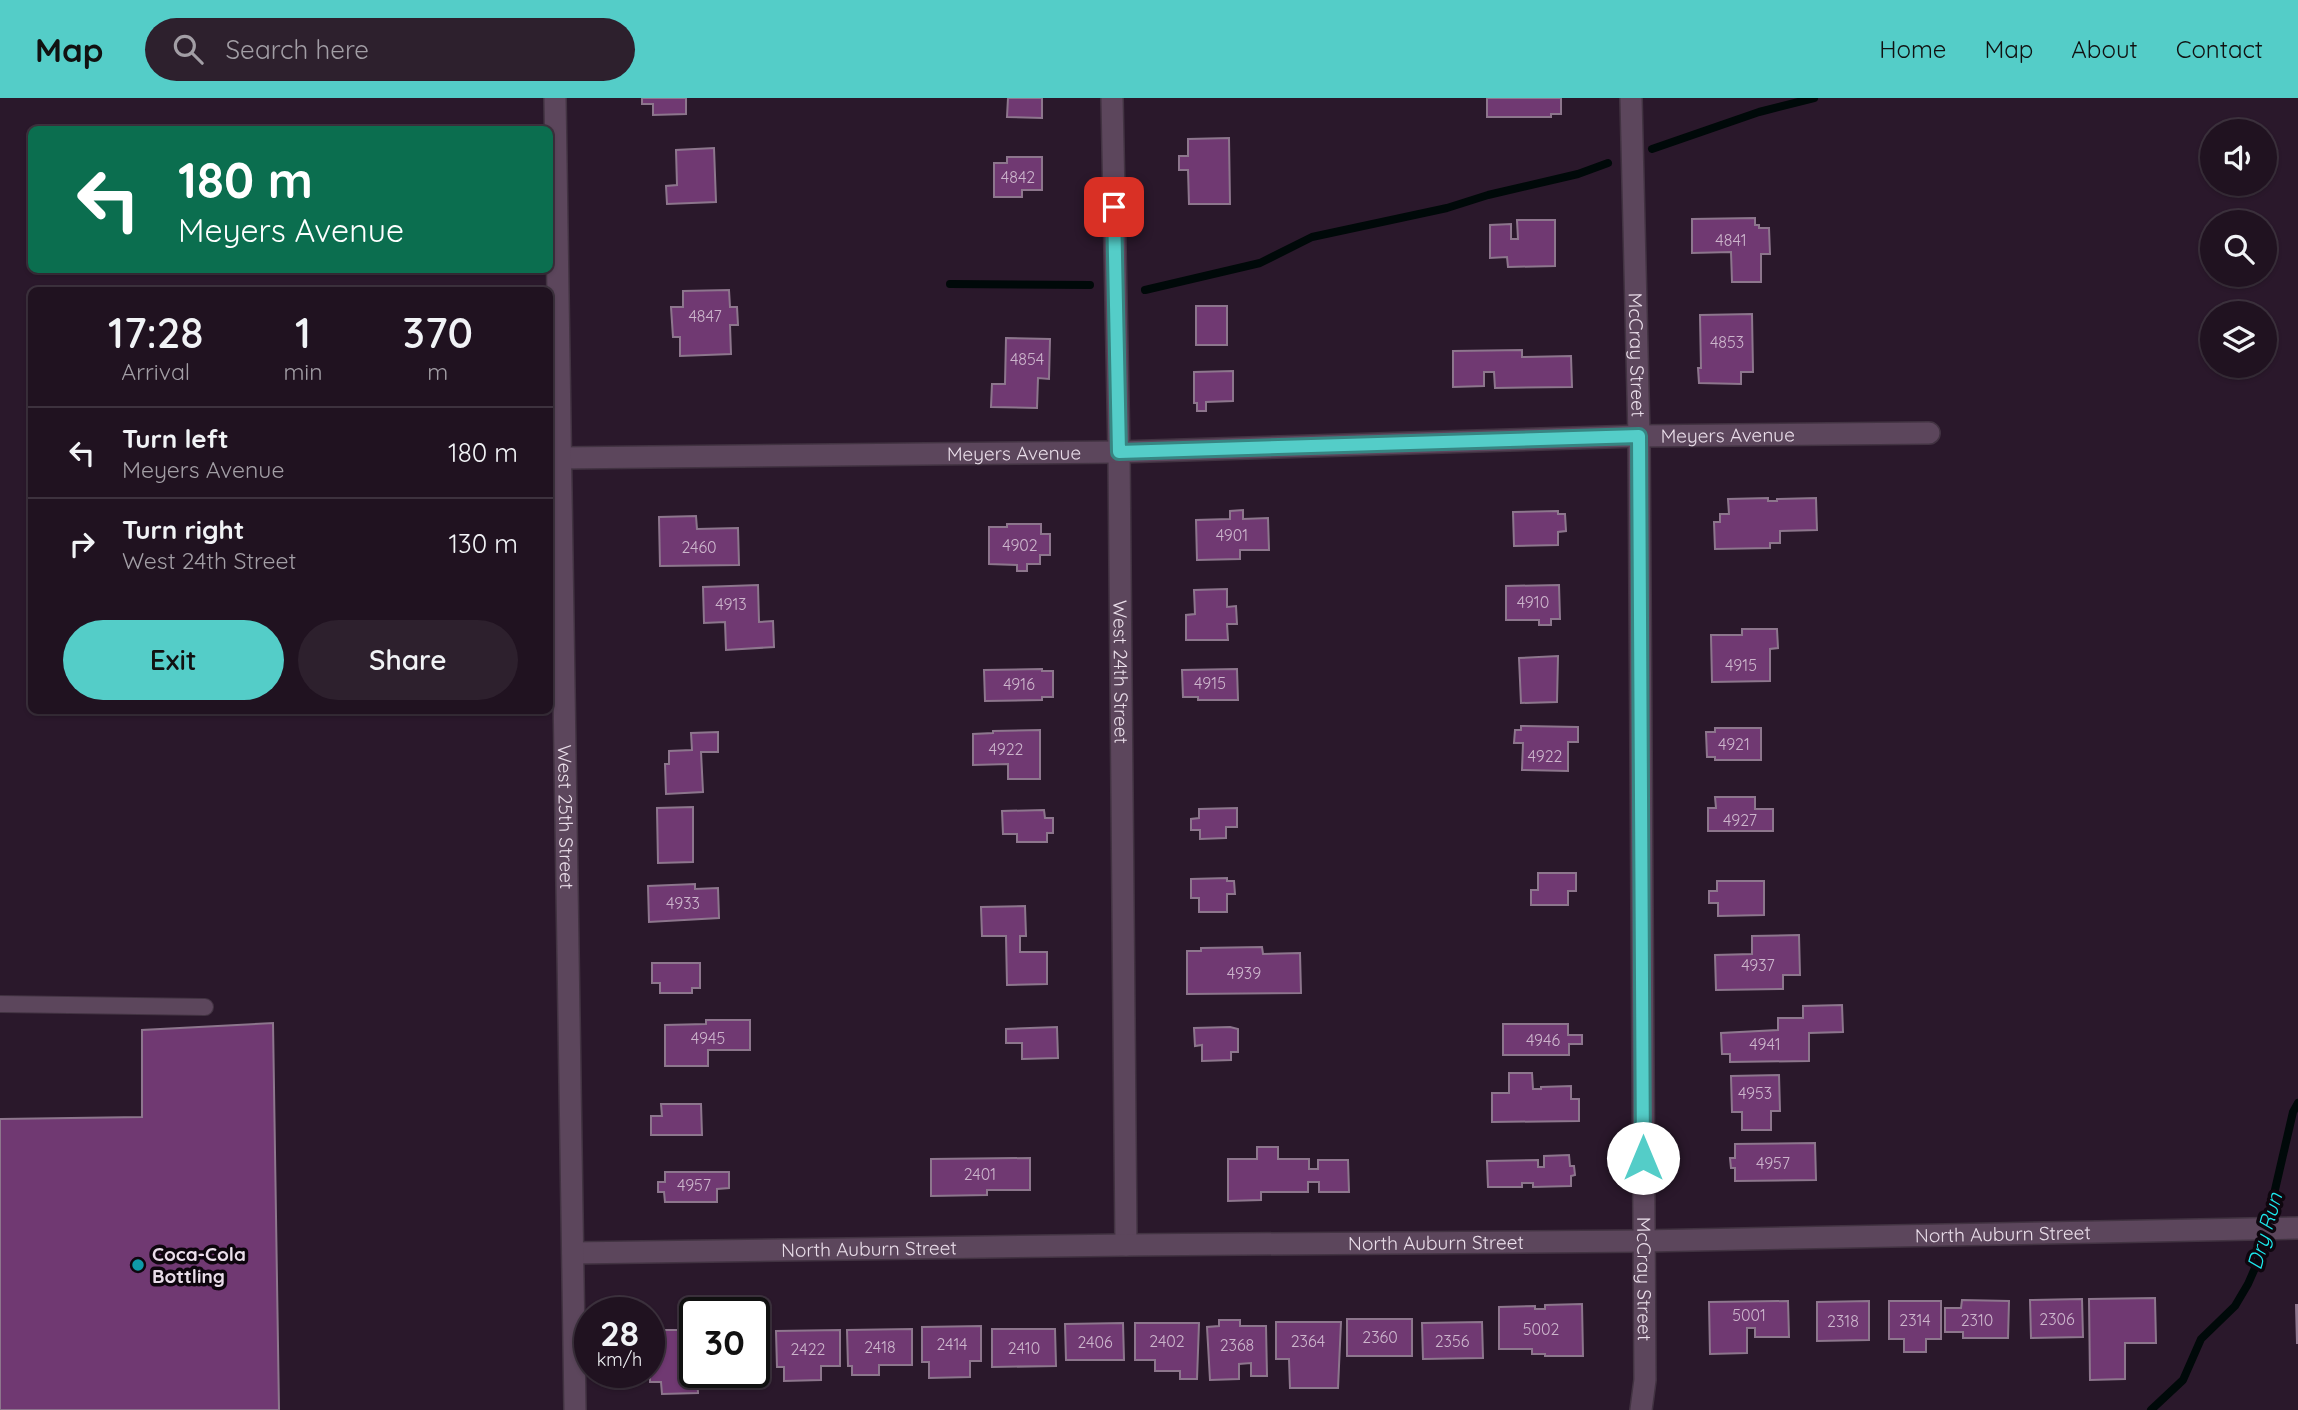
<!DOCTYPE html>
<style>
:root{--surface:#201220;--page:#2d202d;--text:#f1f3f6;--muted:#a29ea5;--line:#3d323e;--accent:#54cdc8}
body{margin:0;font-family:Quicksand,sans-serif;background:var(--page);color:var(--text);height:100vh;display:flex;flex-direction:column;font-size:26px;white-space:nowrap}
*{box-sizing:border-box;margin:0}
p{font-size:23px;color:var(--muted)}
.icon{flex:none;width:38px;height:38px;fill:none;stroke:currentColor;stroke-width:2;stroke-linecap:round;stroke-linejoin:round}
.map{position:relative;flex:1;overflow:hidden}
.drawer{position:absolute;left:28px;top:189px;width:525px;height:427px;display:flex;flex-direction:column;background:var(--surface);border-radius:10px;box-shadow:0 2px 5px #0004,0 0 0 2px var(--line)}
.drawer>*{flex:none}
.top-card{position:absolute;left:28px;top:28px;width:525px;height:147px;border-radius:10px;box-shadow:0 2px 5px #0004,0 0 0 2px var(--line);background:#0b6e4f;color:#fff;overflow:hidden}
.buttons{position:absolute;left:2200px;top:21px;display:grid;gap:14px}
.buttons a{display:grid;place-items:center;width:77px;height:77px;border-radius:50%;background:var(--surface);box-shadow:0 2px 5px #0004,0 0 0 2px var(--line);font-size:35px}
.speed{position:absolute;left:574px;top:1199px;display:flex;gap:14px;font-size:35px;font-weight:700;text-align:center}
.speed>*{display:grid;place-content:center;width:91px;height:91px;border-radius:50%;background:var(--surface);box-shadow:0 2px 5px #0004,0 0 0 2px var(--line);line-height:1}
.speed small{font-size:18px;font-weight:400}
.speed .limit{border:4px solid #111;border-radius:10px;background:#fff;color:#111}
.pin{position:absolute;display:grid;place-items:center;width:60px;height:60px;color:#fff;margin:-30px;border-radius:14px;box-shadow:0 4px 10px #0006}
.me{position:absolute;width:77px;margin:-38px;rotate:0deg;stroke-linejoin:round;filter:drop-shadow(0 0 5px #0008)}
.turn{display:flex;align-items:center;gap:24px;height:147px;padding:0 35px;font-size:32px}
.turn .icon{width:91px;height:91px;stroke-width:2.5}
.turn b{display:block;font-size:49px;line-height:60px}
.eta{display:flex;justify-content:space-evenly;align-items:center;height:119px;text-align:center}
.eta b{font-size:42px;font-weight:600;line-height:49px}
.primary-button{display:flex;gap:14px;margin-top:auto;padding:14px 35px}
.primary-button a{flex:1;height:80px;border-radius:42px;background:var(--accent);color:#111;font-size:28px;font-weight:600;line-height:80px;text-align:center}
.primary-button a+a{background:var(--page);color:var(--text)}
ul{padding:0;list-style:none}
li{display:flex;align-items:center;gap:21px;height:91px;padding:0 35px;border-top:2px solid var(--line)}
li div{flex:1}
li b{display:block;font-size:26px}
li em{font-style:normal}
header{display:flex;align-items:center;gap:42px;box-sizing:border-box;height:98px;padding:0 35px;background:var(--accent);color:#111}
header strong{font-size:33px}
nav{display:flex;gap:38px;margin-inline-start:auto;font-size:24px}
.search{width:490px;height:63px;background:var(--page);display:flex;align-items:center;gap:18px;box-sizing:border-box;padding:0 24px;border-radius:38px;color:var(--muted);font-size:26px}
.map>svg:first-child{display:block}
</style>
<header>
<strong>Map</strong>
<div class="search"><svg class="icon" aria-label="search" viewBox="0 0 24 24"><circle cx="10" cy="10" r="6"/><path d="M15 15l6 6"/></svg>Search here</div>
<nav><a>Home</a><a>Map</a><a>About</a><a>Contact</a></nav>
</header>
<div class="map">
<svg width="2298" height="1312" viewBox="0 0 2298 1312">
<rect width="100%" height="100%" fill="#2a182b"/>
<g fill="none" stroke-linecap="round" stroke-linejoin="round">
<!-- stream -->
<g stroke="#000909" stroke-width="8">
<polyline points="1652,51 1759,14 1814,0"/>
<polyline points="950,186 1090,187"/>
<polyline points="1145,192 1260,165 1312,139 1447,110 1488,97 1578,76 1608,65"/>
<polyline points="2151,1312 2183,1282 2201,1241 2235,1208 2248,1186 2259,1161 2293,1014 2298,1005"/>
</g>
</g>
<!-- building -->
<g fill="#703972" stroke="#8d768d" stroke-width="2">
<polygon points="642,0 686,0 686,16 653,17 653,6 642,6"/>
<polygon points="1008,0 1042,0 1042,20 1007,19"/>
<polygon points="1487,0 1561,0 1561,16 1551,16 1551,19 1487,19"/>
<polygon points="1229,40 1230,106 1189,106 1188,72 1179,72 1179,58 1188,58 1188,41"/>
<polygon points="714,50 716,104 667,106 666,88 677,87 676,52"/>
<polygon points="1007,59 1042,59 1042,92 1022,92 1022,99 994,99 994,65 1007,65"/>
<polygon points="1755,120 1755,127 1759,127 1759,130 1769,130 1770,156 1761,156 1761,184 1732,184 1731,154 1692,155 1692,121"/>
<polygon points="1517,122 1555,122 1555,168 1508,169 1507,159 1490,160 1490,127 1511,126 1511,141 1518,141"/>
<polygon points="729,192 730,209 737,209 738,227 730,227 731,256 680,258 680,239 673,239 671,209 683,209 683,193"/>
<rect x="1196" y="208" width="31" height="39"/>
<polygon points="1752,216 1753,274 1741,274 1741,286 1699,285 1698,270 1701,270 1700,217"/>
<polygon points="1006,240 1050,241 1049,281 1038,280 1037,310 991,309 992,286 1005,286"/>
<polygon points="1522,252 1522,259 1571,258 1572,289 1495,290 1494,274 1484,274 1484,288 1453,289 1453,253"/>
<polygon points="1233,273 1233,303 1206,304 1206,313 1197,313 1197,305 1194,305 1194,274"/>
<polygon points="1768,400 1768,403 1777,403 1777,401 1816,400 1817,432 1780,433 1780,445 1770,445 1770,450 1715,451 1714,424 1720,424 1720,416 1729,416 1728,401"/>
<polygon points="1243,412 1243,421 1268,420 1269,452 1240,452 1240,461 1197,462 1196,422 1230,421 1230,413"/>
<polygon points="1558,413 1558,416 1565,416 1566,433 1558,434 1558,447 1514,448 1513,414"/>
<polygon points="696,418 697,431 738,430 739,467 660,468 659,419"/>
<polygon points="1007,426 1041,426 1041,436 1050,436 1050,457 1040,457 1040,466 1027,466 1027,473 1017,473 1017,467 989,466 989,429 1007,429"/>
<polygon points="758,487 759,524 773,523 774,549 726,552 725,524 704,525 703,489"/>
<polygon points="1559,487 1560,521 1551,521 1551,527 1539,527 1539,522 1506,522 1506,488"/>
<polygon points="1227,491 1227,509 1236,508 1237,526 1227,526 1228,542 1186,542 1186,517 1195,516 1194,492"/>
<polygon points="1742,531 1777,531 1778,550 1770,551 1770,583 1712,584 1711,537 1742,537"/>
<polygon points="1558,558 1557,604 1521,605 1519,560"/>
<polygon points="1042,571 1042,573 1053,573 1053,599 1042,599 1042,602 985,603 984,572"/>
<polygon points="1237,571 1238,602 1198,602 1198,599 1183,599 1182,572"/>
<polygon points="1521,628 1578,629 1578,644 1568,644 1568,673 1522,672 1523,645 1514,645 1515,632 1521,632"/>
<polygon points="1715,630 1761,630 1761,662 1715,662 1715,659 1707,659 1706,634 1715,634"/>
<polygon points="1040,632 1040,681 1008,681 1008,666 973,667 973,636 993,635 993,633"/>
<polygon points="718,634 718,654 701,654 703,694 666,696 665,666 669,666 669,653 692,652 691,635"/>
<polygon points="1715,699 1755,699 1755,711 1773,711 1773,733 1708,733 1708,710 1716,710"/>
<polygon points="693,709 693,764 658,765 657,710"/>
<polygon points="1237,710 1237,729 1226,729 1226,740 1200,741 1200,732 1191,732 1191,721 1199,720 1199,711"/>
<polygon points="1044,712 1045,720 1053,720 1053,735 1047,735 1047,744 1017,744 1017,736 1003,736 1002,713"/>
<polygon points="1538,775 1576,775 1576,793 1568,793 1568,807 1531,807 1531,792 1538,792"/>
<polygon points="1227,780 1227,783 1234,783 1235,796 1227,796 1227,814 1199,814 1199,800 1191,800 1191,781"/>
<polygon points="1717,783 1764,783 1764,817 1718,818 1718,805 1709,805 1709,793 1717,793"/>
<polygon points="695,786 695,791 718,790 719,820 649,824 648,788"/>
<polygon points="1025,808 1026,838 1020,838 1020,854 1047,854 1047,886 1007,887 1006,838 982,838 981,809"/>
<polygon points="1799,837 1800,877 1783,877 1783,891 1716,892 1715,857 1752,856 1752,838"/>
<polygon points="1262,849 1263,856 1300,855 1301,895 1187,896 1187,853 1201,853 1201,850"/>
<polygon points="652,865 700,865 700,890 692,890 692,895 660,895 660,885 652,885"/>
<polygon points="1842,907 1843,934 1809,935 1809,963 1730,964 1730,956 1722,956 1721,935 1778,932 1778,920 1803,920 1803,908"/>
<polygon points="706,922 750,922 750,952 708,952 708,968 665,968 665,927 706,926"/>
<polygon points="273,925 279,1312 0,1312 0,1021 142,1019 142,932"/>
<polygon points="1503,926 1568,926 1568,937 1582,937 1582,946 1569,946 1569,957 1503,957"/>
<polygon points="1057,929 1058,960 1022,961 1022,945 1006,945 1006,931"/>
<polygon points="1230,929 1238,931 1238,954 1231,954 1231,962 1202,963 1202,947 1195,948 1194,930"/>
<polygon points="1509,975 1532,975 1533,991 1541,991 1541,989 1571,988 1571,1001 1579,1001 1579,1023 1492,1024 1492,995 1509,995"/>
<polygon points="1779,977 1780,1013 1771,1013 1771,1032 1742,1032 1742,1014 1732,1014 1731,978"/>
<polygon points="661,1006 701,1006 702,1037 651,1037 651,1018 662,1018"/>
<polygon points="1815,1045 1816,1082 1735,1083 1735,1070 1731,1070 1730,1060 1735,1060 1735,1046"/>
<polygon points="1257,1049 1278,1049 1278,1061 1309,1061 1309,1071 1318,1071 1318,1062 1348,1062 1349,1094 1319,1094 1319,1084 1308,1084 1308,1094 1261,1094 1261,1102 1228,1103 1228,1061 1257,1061"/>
<polygon points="1569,1057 1570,1068 1574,1068 1575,1077 1571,1078 1571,1088 1533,1089 1533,1085 1522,1085 1522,1089 1488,1089 1487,1063 1538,1062 1538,1069 1544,1069 1544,1058"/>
<polygon points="1030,1060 1030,1092 987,1092 987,1097 931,1098 931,1061"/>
<polygon points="665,1074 729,1074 729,1090 717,1091 717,1104 665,1104 664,1094 658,1094 658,1084 665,1084"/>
<polygon points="2155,1200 2156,1245 2125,1245 2125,1281 2090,1282 2089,1201"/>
<polygon points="2082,1201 2083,1239 2031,1240 2030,1202"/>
<polygon points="1962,1202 2009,1203 2008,1240 1963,1240 1963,1234 1945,1234 1945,1210 1961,1210"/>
<polygon points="1788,1203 1789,1239 1755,1239 1755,1230 1747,1230 1747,1255 1710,1256 1709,1204"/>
<polygon points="1869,1203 1869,1242 1817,1243 1817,1204"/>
<polygon points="1889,1203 1941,1203 1941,1241 1926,1241 1926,1254 1904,1254 1904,1241 1889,1241"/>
<polygon points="1582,1206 1583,1258 1545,1258 1545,1256 1532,1256 1532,1251 1499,1251 1499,1209 1535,1208 1535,1211 1545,1211 1545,1207"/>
<polygon points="2296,1207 2298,1207 2298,1245 2297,1245"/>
<rect x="1347" y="1221" width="65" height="37"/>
<polygon points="1219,1222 1240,1222 1240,1228 1266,1228 1267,1278 1251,1278 1251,1265 1239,1266 1239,1281 1210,1282 1207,1229 1219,1228"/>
<polygon points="1276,1224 1341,1224 1338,1290 1290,1290 1289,1261 1276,1261"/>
<polygon points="1482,1224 1483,1260 1423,1261 1422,1225"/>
<polygon points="1123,1225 1124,1262 1066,1262 1065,1226"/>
<polygon points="1135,1225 1199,1225 1197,1281 1180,1281 1180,1273 1155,1273 1155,1262 1135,1262"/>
<polygon points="754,1227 766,1227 767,1264 754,1264"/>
<polygon points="981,1228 981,1263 970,1263 970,1279 929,1280 929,1264 922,1264 922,1229"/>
<polygon points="912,1231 912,1267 879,1267 879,1277 852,1277 852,1268 848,1268 847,1232"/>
<polygon points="992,1231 1055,1231 1056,1268 992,1269"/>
<polygon points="660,1232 695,1232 695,1274 697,1274 698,1295 662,1296 661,1284 650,1284 650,1256 661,1256"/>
<polygon points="840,1232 840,1268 821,1268 821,1282 784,1283 784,1269 777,1269 776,1233"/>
</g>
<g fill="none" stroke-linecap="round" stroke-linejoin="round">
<!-- lane casing -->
<g stroke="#423342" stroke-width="18">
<polyline id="lane" points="0,906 205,909"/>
</g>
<!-- street casing -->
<g stroke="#423342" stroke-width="24">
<g id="street">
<path id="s1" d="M1112,0L1119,354L1126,1147"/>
<path id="s2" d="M1631,0L1639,338L1645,1282L1641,1312"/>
<path id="s3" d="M561,360L1119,354L1639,338L1929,335"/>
<path id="s4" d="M573,1155L1126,1147L1644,1143L2298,1130"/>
</g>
</g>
<!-- secondary casing -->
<g stroke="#423342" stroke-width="24">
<g id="secondary">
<path id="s5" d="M555,0L575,1312"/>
</g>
</g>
<!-- lane -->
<use href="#lane" stroke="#5c465c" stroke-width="16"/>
<!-- street -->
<use href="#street" stroke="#5c465c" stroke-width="21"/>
<!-- secondary -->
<use href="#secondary" stroke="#5c465c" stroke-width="21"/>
</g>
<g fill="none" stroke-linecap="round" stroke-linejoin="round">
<!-- route casing -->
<g stroke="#378582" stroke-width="18">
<polyline id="route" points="1114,109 1119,354 1639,338 1643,1060"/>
</g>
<!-- route -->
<use href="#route" stroke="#54cdc8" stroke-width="12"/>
</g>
<!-- markers -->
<circle fill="#0f9aa8" stroke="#0e060e" stroke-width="2.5" cx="138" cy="1167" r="7"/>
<g text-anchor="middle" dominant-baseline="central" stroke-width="7" stroke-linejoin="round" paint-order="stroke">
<!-- number labels -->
<g font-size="16" fill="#ccb5cc">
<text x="1018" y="79">4842</text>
<text x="1731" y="142">4841</text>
<text x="705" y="218">4847</text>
<text x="1727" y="244">4853</text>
<text x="1027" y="261">4854</text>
<text x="1232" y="437">4901</text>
<text x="1020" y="447">4902</text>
<text x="699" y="449">2460</text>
<text x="1533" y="504">4910</text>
<text x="731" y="506">4913</text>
<text x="1741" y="567">4915</text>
<text x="1210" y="585">4915</text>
<text x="1019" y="586">4916</text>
<text x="1734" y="646">4921</text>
<text x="1006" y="651">4922</text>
<text x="1545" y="658">4922</text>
<text x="1740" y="722">4927</text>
<text x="683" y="805">4933</text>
<text x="1758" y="867">4937</text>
<text x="1244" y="875">4939</text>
<text x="708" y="940">4945</text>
<text x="1543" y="942">4946</text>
<text x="1765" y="946">4941</text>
<text x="1755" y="995">4953</text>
<text x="1773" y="1065">4957</text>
<text x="980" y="1076">2401</text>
<text x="694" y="1087">4957</text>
<text x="1749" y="1217">5001</text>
<text x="2057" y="1221">2306</text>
<text x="1915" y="1222">2314</text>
<text x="1977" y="1222">2310</text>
<text x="1843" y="1223">2318</text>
<text x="1541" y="1231">5002</text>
<text x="1380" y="1239">2360</text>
<text x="1167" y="1243">2402</text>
<text x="1308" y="1243">2364</text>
<text x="1452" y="1243">2356</text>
<text x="1095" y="1244">2406</text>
<text x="952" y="1246">2414</text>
<text x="1237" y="1247">2368</text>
<text x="880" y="1249">2418</text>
<text x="1024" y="1250">2410</text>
<text x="808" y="1251">2422</text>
</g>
<!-- street labels -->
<g font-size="19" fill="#eadeea" stroke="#0e060e">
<text stroke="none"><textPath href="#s2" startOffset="257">McCray Street</textPath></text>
<text stroke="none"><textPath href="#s3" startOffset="1167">Meyers Avenue</textPath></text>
<text stroke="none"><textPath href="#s3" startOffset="453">Meyers Avenue</textPath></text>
<text stroke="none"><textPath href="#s1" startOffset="574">West 24th Street</textPath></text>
<text stroke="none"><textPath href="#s5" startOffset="719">West 25th Street</textPath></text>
<text stroke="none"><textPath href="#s4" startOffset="1430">North Auburn Street</textPath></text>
<text stroke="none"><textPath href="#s4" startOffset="863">North Auburn Street</textPath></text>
<text stroke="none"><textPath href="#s4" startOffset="296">North Auburn Street</textPath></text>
<text stroke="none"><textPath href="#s2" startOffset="1181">McCray Street</textPath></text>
</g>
<!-- poi labels -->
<g font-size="19" font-weight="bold" fill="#eadeea" stroke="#0e060e" text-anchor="start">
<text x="152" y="1156">Coca-Cola<tspan x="152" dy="22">Bottling</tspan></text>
</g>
<!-- water labels -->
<g font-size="21" font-style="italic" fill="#1ce9ed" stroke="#0e060e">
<text transform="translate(2264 1133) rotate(-74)">Dry Run</text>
</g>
</g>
</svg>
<div class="buttons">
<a><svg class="icon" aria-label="sound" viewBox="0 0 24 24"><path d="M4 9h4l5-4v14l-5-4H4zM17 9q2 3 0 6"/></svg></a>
<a><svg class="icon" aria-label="search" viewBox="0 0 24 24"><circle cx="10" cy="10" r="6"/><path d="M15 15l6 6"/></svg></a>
<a><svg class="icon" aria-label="layers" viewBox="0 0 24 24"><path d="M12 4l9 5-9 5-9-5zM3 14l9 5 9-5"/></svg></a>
</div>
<div class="speed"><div>28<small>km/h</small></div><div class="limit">30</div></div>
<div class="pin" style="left:1114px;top:109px;background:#d93025"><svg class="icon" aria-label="arrive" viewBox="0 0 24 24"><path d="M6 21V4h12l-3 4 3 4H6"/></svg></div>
<svg class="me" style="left:1643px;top:1060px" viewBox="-20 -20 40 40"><circle r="19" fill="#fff"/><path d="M0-13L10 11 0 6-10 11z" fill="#54cdc8"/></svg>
<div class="top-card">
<div class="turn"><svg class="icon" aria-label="left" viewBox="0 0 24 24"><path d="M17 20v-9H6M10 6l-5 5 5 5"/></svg><div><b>180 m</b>Meyers Avenue</div></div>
</div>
<section class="drawer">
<div class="eta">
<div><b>17:28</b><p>Arrival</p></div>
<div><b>1</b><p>min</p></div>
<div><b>370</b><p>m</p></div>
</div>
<ul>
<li><svg class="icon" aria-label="left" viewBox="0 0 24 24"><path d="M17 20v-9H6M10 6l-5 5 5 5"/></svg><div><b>Turn left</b><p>Meyers Avenue</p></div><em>180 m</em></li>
<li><svg class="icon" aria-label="right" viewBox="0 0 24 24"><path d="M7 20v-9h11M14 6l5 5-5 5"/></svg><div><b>Turn right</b><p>West 24th Street</p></div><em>130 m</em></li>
</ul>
<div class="primary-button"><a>Exit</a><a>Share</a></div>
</section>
</div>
